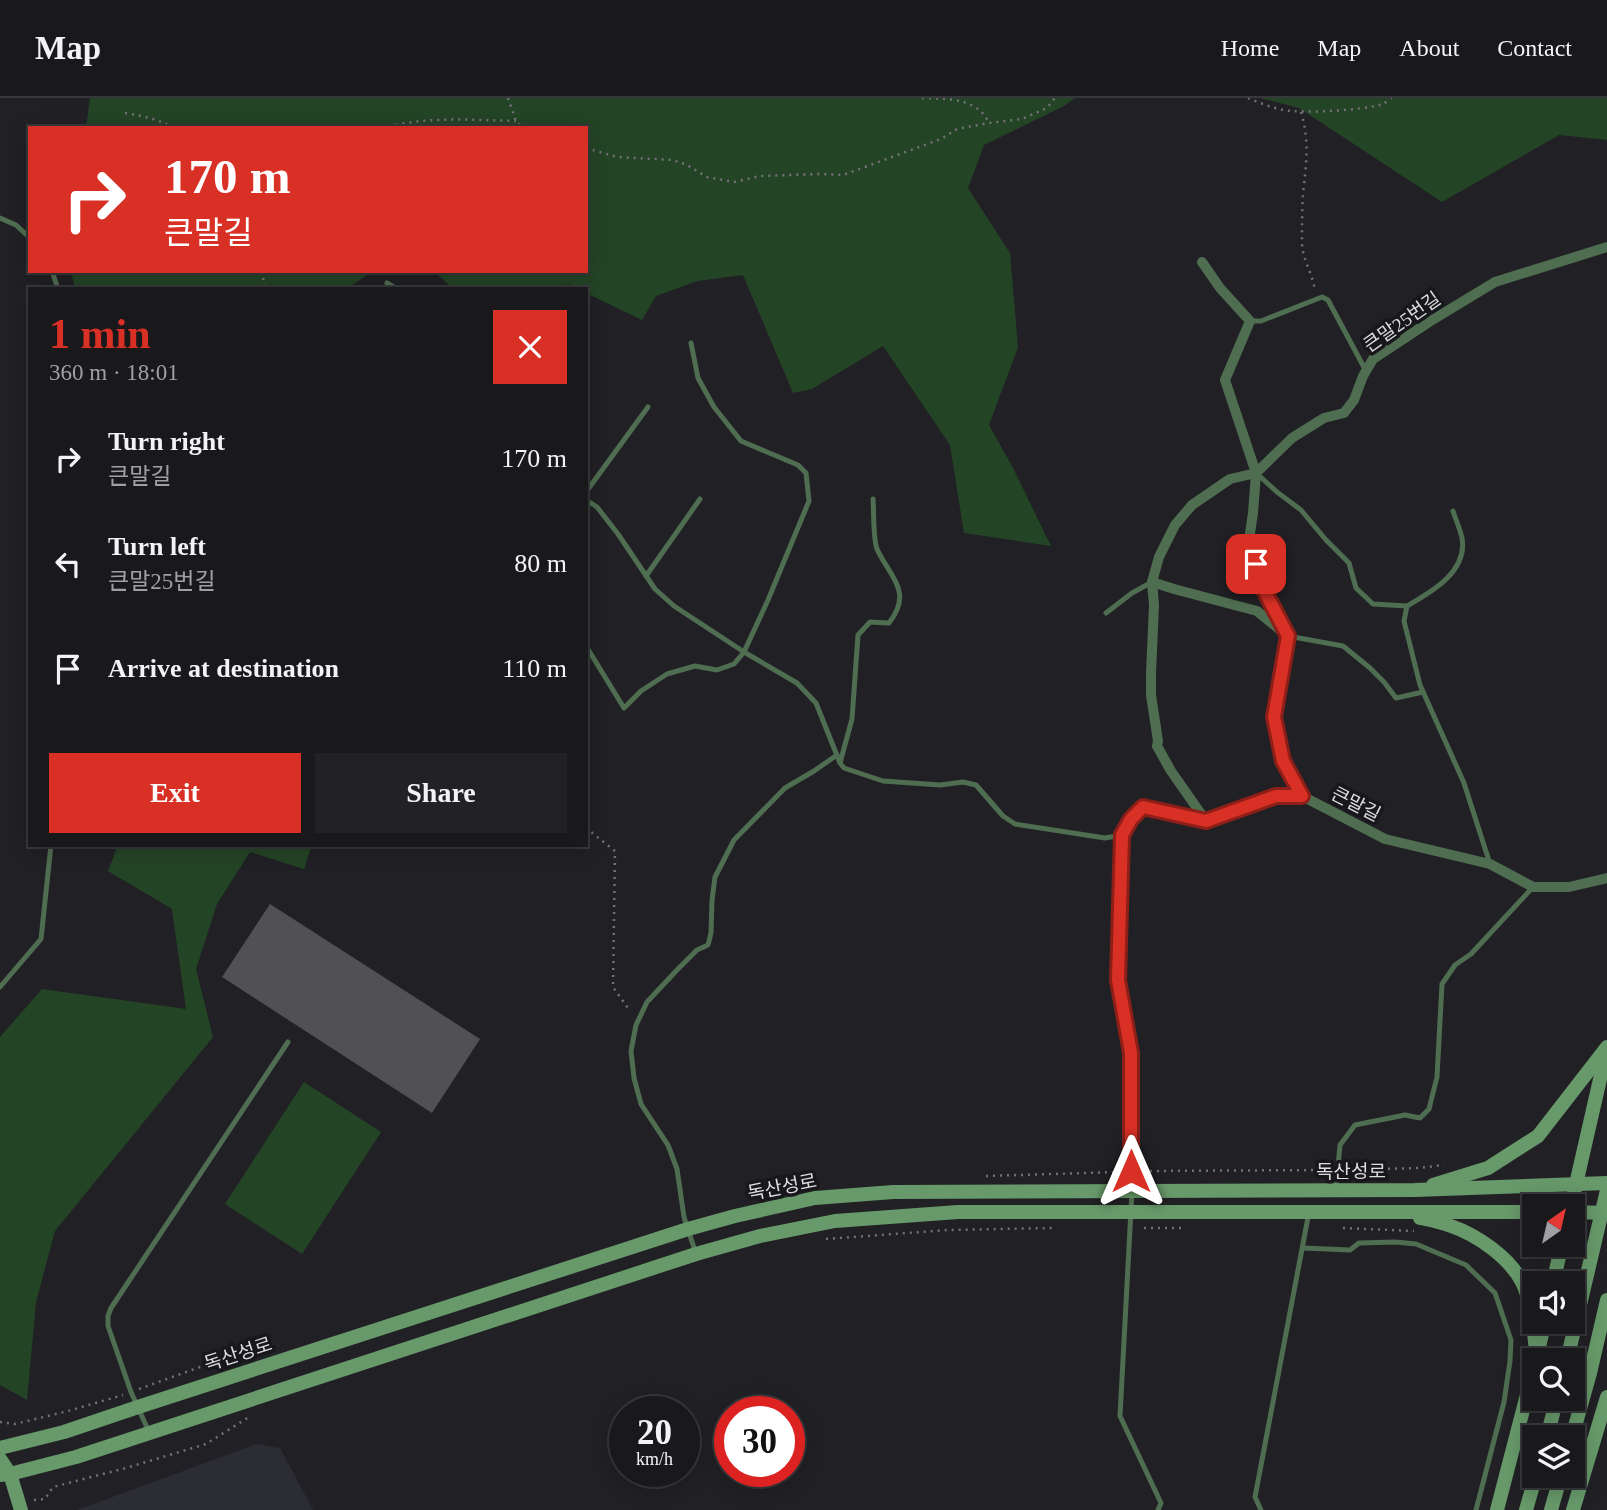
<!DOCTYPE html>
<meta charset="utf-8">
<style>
:root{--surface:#19191c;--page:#222225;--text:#f1f3f6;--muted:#9fa0a3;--line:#37383b;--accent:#d93025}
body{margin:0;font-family:"Times New Roman","Noto Sans KR",serif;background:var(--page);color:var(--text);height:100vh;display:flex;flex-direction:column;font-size:26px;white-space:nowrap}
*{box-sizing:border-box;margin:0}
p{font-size:23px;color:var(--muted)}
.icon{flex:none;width:38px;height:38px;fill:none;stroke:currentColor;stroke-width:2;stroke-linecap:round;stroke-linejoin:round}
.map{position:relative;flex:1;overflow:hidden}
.drawer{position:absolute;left:28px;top:189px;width:560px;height:560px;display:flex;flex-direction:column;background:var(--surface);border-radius:0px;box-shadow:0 4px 18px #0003,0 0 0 2px var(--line)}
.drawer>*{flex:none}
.hud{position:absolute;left:28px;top:28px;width:560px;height:147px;border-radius:0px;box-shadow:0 4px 18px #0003,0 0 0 2px var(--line);background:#d93025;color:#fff;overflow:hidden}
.needle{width:46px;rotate:34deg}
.controls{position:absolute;left:1522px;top:1096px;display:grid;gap:14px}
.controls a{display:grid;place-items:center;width:63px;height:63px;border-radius:0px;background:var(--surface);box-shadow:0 4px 18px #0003,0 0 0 2px var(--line);font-size:35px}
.speed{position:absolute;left:609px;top:1298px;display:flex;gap:14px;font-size:35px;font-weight:700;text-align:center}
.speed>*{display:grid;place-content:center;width:91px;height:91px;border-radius:50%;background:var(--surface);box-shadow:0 4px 18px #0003,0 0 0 2px var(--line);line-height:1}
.speed small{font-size:18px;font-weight:400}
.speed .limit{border:10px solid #d22;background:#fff;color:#111}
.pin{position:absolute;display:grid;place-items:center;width:60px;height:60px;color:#fff;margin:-30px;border-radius:14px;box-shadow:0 4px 10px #0006}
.me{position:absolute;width:77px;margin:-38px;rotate:0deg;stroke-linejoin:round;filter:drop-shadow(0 0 5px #0008)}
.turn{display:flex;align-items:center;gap:24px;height:147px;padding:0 21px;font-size:32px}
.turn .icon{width:91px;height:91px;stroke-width:2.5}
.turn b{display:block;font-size:49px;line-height:60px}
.round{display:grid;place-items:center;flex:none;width:74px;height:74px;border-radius:0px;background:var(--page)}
.headline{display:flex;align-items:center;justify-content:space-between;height:119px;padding:0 21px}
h1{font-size:42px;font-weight:700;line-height:52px;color:var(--accent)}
.action{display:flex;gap:14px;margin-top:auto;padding:14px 21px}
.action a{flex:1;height:80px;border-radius:0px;background:var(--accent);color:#fff;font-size:28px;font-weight:700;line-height:80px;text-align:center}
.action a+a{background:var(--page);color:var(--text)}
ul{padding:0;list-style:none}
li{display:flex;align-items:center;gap:21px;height:105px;padding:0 21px}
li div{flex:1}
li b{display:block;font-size:26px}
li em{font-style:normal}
header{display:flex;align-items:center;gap:42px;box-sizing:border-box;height:98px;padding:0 35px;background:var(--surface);border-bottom:2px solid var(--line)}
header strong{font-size:33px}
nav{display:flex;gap:38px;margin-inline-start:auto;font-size:24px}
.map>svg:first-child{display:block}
</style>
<header>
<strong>Map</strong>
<nav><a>Home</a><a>Map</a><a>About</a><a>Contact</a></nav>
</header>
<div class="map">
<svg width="1607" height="1412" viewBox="0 0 1607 1412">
<rect width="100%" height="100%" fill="#212125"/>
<!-- built -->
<polygon fill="#2c2c34" points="257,1346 280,1350 313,1412 77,1412"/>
<!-- green -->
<g fill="#244426">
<polygon points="90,0 1075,0 1064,8 984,47 968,90 1010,155 1018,249 989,327 1012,368 1051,448 964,435 950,347 883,248 812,291 793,295 743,177 697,183 656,198 642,222 586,195 586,191 579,191 568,186 556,191 454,191 433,173 586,173 586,30 86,30"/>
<polygon points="1260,0 1607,0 1607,42 1559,37 1442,104 1299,10"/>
<polygon points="70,173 373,173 346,191 76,191"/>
<polygon points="118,747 312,747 304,771 250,754 217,806 196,871 213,939 55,1133 36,1204 27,1302 0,1287 0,939 42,891 186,911 172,811 108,773"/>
<polygon points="304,984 381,1034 302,1156 225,1106"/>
</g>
<!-- building -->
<polygon fill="#515055" points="270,806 480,941 432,1015 222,879"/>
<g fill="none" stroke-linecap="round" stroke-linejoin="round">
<!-- path -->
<g stroke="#737377" stroke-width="2.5" stroke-dasharray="2 5" stroke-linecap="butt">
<polyline points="508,0 516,23 523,30"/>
<path d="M922,0C950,1 977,0 989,25"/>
<path d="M1248,0C1260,5 1272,10 1284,12C1303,16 1365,12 1383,6C1385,5 1390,1 1392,0"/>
<path d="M1301,14C1310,44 1306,66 1303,96C1302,112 1302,129 1302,146C1303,163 1313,176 1315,193"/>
<path d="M125,15C143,18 158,21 174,30"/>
<path d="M382,30C426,18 471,22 516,23"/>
<polyline points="586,50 617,59 673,62 687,67 707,79 734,84 760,78 819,76 843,77 941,41 957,31 989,25 1022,21 1047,10 1055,0"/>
<polyline points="262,173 265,191"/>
<polyline points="586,730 615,753 613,889 630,913"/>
<polyline points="1346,1072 1418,1070 1444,1067"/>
<polyline points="1143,1073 1329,1072"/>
<polyline points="986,1078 1119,1074"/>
<polyline points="1144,1130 1183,1130"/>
<polyline points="1343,1130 1414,1133"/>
<polyline points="826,1141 948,1132 1053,1130"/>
<polyline points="139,1291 250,1251 279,1247"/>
<polyline points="0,1324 15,1326 68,1313 123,1297"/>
<polyline points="34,1402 45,1401 53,1389 126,1370 206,1346 249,1319"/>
</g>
<!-- lane -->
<g stroke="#4f6d50" stroke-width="5">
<polyline points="0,120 16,127 30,140"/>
<polyline points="52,173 58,191"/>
<polyline points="387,185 397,191"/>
<polyline points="1250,223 1261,223 1322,199 1328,202 1366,273"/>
<polyline points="1256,375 1277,394 1301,412 1326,442 1349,465 1356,490 1373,506 1407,508"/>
<polyline points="586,394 648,309"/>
<polyline points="586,402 597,409 618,436 655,491 674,508 744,554 797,585 816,605 840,665 844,670 883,683 940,687 963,684 976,687 1003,718 1015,726 1105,740 1122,737"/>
<path d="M1453,413C1456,422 1460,431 1462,440C1468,474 1431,494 1407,508L1404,523L1420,587L1464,685L1490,766"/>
<polyline points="646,478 700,401"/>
<polyline points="1106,515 1132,495 1152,484"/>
<polyline points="1288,538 1343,548 1370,570 1384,584 1396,600 1423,594"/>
<polyline points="586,548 624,610 641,593 667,576 695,568 717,572 734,566 744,554 768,502 809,403 806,375 798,367 741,343 714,309 698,280 691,245"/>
<path d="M840,665L852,621L858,537L870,524L889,525C914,493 889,478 877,451C873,441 874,414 873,401"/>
<polyline points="0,889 41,841 51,747"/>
<polyline points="1336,1090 1340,1047 1355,1027 1405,1017 1420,1020 1429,1011 1437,979 1442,886 1455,867 1471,856 1533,789"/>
<polyline points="1132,1093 1120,1318 1161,1405 1158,1412"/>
<polyline points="1303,1150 1350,1152 1359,1145 1395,1144 1416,1146 1466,1167 1495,1195 1511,1242 1510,1263 1504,1304 1476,1412"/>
<polyline points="696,1156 684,1119 677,1071 668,1047 641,1006 634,980 631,953 636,927 647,904 677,872 697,852 708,847 711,835 712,802 715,779 734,742 785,690 814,673 837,657"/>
<polyline points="149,1334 131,1294 108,1228 108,1218 111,1210 288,944"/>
<polyline points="1261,1412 1255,1399 1309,1114"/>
</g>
<!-- street -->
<g stroke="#4f6d50" stroke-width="10">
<polyline points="1202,164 1220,190 1250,223 1225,282 1256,375 1230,381 1192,407 1175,427 1159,459 1152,484 1154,507 1151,575 1151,597 1158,643 1157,648 1171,673 1206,723"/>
<polyline points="1152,484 1174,491 1257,513 1284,535"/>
<polyline points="1302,698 1283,663 1274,619 1288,538 1263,490 1249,442 1253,415 1256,375 1292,340 1324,320 1344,315 1354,302 1363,278 1373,261 1429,224 1495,184 1607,149"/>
<polyline points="1132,1093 1131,955 1118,882 1122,737 1131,721 1143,709 1206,723 1276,698 1302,698 1385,741 1490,766 1533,789 1569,789 1607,780"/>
</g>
<!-- secondary -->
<g stroke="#67996a" stroke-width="14">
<polyline points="1433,1087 1488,1070 1538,1038 1607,949"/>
<polyline points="1571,1108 1606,955"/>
<polyline points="1573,1114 1607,1115"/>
<path d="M1420,1120C1430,1122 1441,1124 1451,1128C1477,1137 1509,1159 1522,1184C1533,1206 1533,1234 1537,1258"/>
<polyline points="1553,1185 1562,1146"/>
<polyline points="1539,1249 1545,1223"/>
<polyline points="1567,1262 1607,1092"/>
<polyline points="1547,1339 1557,1300"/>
<polyline points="1572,1339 1590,1275 1607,1202"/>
<polyline points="0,1350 64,1334 138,1309 688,1131 735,1118 815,1100 893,1094 1415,1092 1607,1085"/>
<polyline points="0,1361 10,1376 21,1412"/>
<polyline points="0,1377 10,1376 76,1359 696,1156 760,1138 835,1123 958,1114 1535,1114"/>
<polyline points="1497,1412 1535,1266"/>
<polyline points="1526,1412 1536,1377"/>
<polyline points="1551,1412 1561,1377"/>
<polyline points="1573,1412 1607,1299"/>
</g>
</g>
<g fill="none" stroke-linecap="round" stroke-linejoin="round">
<!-- route casing -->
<g stroke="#8d1f18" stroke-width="18">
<polyline id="route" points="1131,1073 1131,955 1118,882 1122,737 1131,721 1143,709 1206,723 1276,698 1302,698 1283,663 1274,619 1288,538 1263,490 1256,466"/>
</g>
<!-- route -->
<use href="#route" stroke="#d93025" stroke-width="12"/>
</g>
<g text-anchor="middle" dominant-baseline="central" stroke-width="7" stroke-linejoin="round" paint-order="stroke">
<!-- street labels -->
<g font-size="19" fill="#dddde0" stroke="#18171b">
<text transform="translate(1402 224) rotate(-35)">큰말25번길</text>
<text transform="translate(1356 706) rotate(27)">큰말길</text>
<text x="1351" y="1073">독산성로</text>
<text transform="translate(782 1089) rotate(-11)">독산성로</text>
<text transform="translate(238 1256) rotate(-18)">독산성로</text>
</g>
</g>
</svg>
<div class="controls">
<a><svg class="needle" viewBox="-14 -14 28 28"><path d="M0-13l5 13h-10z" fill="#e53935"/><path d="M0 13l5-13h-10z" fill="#9fa0a3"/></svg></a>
<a><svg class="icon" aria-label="sound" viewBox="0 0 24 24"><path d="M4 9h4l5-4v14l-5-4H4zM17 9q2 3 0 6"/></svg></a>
<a><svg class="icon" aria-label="search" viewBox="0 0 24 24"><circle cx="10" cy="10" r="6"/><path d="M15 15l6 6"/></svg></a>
<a><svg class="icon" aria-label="layers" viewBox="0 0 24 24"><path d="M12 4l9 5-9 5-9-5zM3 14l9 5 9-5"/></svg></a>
</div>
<div class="speed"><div>20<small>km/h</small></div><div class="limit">30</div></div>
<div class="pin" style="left:1256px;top:466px;background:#d93025"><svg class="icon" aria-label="arrive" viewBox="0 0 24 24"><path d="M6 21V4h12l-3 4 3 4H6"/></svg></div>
<svg class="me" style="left:1131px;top:1073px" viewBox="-20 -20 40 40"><path d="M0-17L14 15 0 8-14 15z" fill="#d93025" stroke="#fff" stroke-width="4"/></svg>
<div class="hud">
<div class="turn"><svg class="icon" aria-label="right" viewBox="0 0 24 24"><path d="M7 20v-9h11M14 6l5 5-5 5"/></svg><div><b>170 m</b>큰말길</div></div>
</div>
<section class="drawer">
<div class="headline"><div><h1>1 min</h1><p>360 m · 18:01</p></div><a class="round" style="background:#d93025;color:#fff"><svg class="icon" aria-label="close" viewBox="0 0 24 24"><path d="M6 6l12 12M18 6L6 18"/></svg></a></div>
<ul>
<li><svg class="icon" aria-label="right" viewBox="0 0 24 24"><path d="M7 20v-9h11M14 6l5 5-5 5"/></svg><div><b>Turn right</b><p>큰말길</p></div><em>170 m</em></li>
<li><svg class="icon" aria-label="left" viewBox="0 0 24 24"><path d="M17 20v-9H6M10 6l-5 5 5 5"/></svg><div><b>Turn left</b><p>큰말25번길</p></div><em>80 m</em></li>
<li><svg class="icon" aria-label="arrive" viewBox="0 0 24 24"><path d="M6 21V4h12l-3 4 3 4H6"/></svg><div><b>Arrive at destination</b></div><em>110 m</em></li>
</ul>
<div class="action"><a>Exit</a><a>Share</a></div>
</section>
</div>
